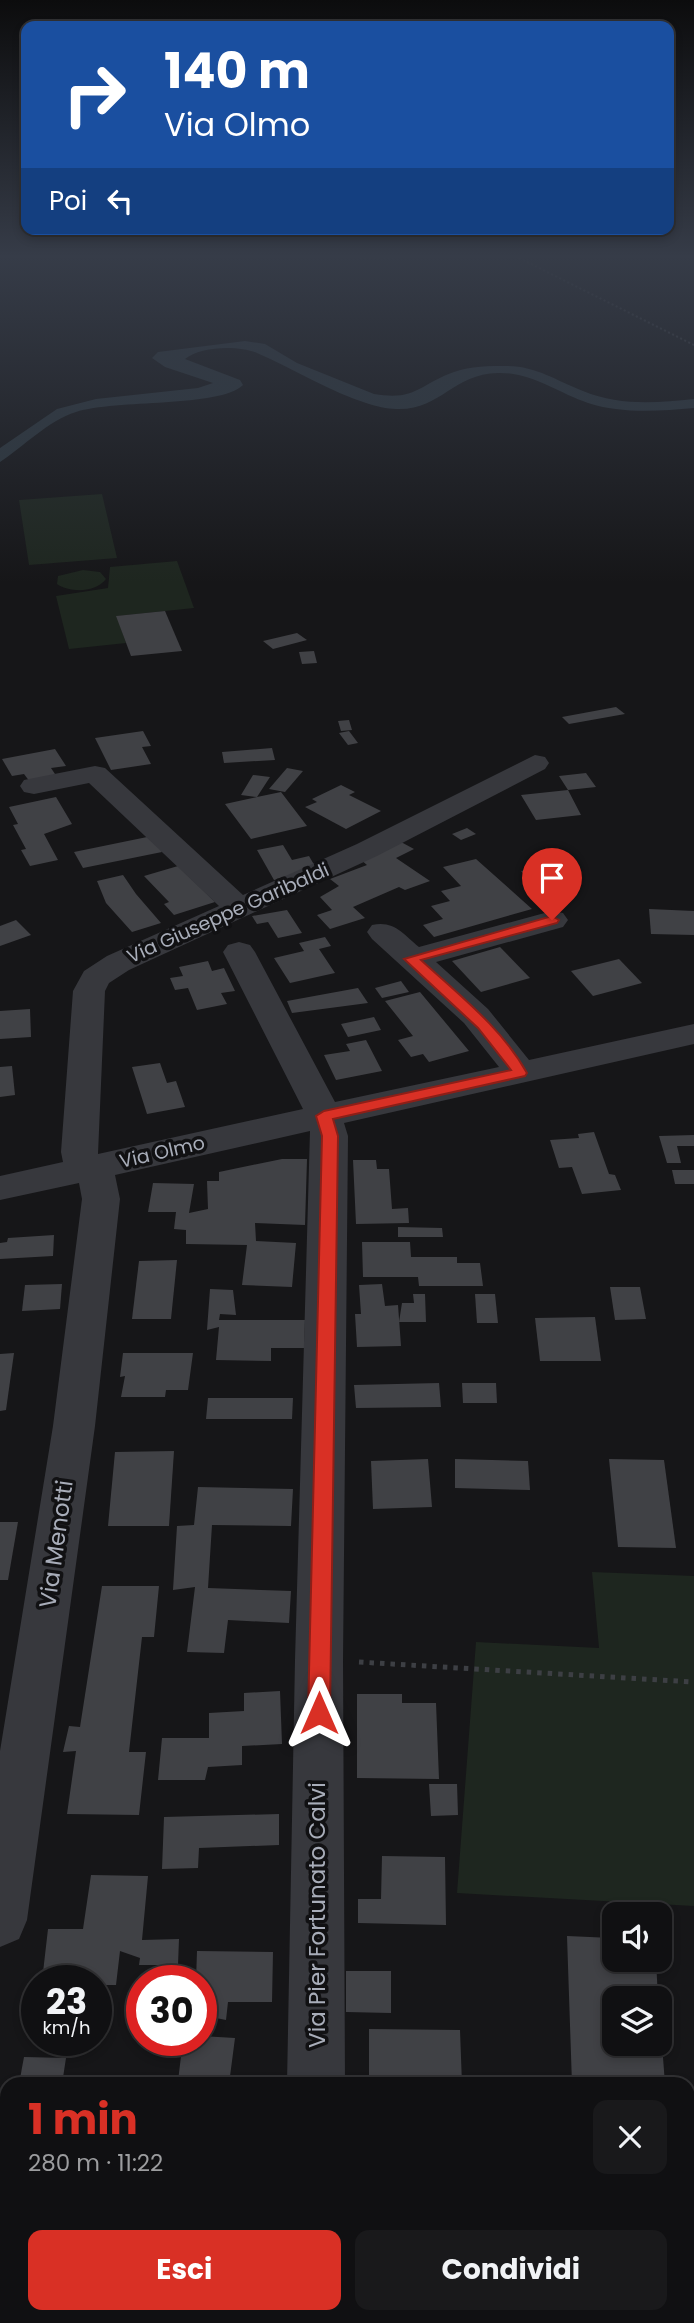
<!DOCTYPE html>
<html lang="it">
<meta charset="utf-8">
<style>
:root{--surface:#101012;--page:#19191b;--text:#f1f3f6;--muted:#9c9d9f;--line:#303032;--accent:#d93025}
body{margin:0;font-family:Poppins,sans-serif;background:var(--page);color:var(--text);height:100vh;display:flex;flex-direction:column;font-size:26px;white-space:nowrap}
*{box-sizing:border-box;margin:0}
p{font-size:23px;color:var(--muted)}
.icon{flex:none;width:38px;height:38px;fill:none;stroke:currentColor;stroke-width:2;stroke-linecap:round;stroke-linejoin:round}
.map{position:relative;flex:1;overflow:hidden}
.sheet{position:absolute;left:0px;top:2077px;width:695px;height:247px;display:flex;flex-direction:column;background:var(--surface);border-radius:21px 21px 0 0;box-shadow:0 4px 10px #0003,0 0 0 2px var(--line)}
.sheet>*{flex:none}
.banner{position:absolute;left:21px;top:21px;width:653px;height:214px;border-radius:14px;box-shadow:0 4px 10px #0003,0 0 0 2px var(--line);background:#1a4fa0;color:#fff;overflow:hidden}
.buttons{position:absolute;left:602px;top:1902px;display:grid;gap:14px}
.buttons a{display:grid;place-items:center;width:70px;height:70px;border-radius:14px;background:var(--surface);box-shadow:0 4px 10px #0003,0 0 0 2px var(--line);font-size:35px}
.speed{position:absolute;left:21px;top:1965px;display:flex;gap:14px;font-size:35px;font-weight:700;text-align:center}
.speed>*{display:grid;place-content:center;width:91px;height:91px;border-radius:50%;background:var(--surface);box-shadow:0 4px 10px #0003,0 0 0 2px var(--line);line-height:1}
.speed small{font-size:18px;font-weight:400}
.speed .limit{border:10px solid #d22;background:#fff;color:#111}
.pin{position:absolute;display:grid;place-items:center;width:60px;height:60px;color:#fff;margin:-72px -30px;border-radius:50% 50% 50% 0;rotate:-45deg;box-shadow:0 0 7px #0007}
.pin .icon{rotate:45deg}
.me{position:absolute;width:77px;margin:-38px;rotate:0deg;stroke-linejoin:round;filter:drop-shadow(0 0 5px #0008)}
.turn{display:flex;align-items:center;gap:24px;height:147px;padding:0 28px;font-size:32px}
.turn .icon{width:91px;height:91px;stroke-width:2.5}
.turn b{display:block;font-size:49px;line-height:60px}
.then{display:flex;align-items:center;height:66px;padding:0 28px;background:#0003;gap:14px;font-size:26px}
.round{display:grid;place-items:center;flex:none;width:74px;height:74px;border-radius:14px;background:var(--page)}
.head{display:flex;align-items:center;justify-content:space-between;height:119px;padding:0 28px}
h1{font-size:42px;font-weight:700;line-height:52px;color:var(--accent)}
.cta{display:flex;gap:14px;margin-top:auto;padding:14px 28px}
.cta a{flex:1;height:80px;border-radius:14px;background:var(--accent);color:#fff;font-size:28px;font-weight:700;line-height:80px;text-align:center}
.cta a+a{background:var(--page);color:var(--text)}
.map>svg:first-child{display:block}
</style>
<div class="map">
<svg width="694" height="2323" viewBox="0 0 694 2323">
<rect width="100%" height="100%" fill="#161618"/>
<!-- green -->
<g fill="#1e261f">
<polygon points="102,494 117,558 29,565 19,500"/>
<polygon points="177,561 194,608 117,616 126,643 69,649 56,596 108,588 110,567"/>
<path d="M83,570L100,572L106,579C95,593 70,593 57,584L58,576Z"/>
<polygon points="592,1572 694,1576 694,1906 457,1893 476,1642 599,1648"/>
</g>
<!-- water -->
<path fill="#2c363d" d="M245,341L265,344L297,363L374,394C416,401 418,385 454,372C471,366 489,366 507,366C536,366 557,381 583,391C619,406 656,403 694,399V408C660,411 621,414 588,403C558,393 531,372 498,373C444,374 438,425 369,404C330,392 294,369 257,353C239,345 200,346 185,359L240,380L243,385C219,408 116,399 76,412C48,421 24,446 0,462V448L57,409L96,399L198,388L213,383L165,367L152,358L158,352Z"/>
<!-- building -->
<g fill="#404145">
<polygon points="165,611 182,651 131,656 116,616"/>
<polygon points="297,633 307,640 273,649 263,641"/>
<polygon points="314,651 317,663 302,664 299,652"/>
<polygon points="616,707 625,714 569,724 562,717"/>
<polygon points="349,720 352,730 341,731 338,721"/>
<polygon points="143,731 151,746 142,747 151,764 111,770 95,738"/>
<polygon points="349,731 358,743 348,745 339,733"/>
<polygon points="272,748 275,760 224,763 222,752"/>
<polygon points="55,749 66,766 51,768 57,777 30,782 24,774 12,776 2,759"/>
<polygon points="287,768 303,771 285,792 269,789"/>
<polygon points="586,773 596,787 568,790 581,815 536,820 521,795 568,790 559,776"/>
<polygon points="253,775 270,777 257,797 281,792 307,826 251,839 225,804 257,797 241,795"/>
<polygon points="341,785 355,792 349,795 381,811 346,829 305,807 317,802 312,799"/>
<polygon points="56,797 72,824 44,834 58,860 30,866 21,850 26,849 13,825 18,824 9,807"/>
<polygon points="467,828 476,834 461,840 452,834"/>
<polygon points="152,836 162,852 83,868 74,852"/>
<polygon points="401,842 414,849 396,858 430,881 405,890 399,887 353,907 365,918 330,929 317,915 332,910 320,897 339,886 330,879 367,865 360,859"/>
<polygon points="283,845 292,860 309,856 316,868 300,875 274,880 257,850"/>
<polygon points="476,859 532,909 434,937 423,925 443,919 431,906 450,901 441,891 461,886 443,867"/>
<polygon points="546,865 556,874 530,881 521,871"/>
<polygon points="178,866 215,902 174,915 164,904 169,902 144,876"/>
<polygon points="123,875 136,894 161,923 132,932 106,903 97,881"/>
<polygon points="649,909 694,911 694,935 651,934"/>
<polygon points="287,910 302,933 278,938 268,922 257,924 252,916"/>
<polygon points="16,920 31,935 0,946 0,926"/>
<polygon points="325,937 331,946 319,949 335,973 290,983 274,958 304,951 299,943"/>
<polygon points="500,947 530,978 481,992 452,961"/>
<polygon points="619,959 642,983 593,996 571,971"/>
<polygon points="208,961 212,971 224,968 235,991 221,993 227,1004 197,1010 188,988 175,990 170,978 183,976 179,967"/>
<polygon points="401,981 409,992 382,998 375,988"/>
<polygon points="358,988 368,1003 292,1013 287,1001"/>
<polygon points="420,992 469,1051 429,1062 423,1054 411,1057 398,1040 413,1036 385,1001"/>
<polygon points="30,1009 31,1037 0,1039 0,1011"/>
<polygon points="374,1017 381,1030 348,1037 341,1024"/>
<polygon points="366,1040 382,1071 336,1080 324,1055 350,1051 346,1044"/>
<polygon points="160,1063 167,1083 176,1081 185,1107 147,1114 132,1067"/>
<polygon points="12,1066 15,1095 0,1097 0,1067"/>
<polygon points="594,1132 609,1174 615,1175 621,1190 582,1194 572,1167 559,1168 550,1140 579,1138 578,1134"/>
<polygon points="694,1135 694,1146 677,1146 681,1163 667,1163 659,1136"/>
<polygon points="282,1159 307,1159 305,1225 255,1223 256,1241 296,1243 292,1287 242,1285 247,1245 186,1244 186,1230 174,1229 176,1212 148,1212 153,1183 194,1184 189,1213 208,1209 207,1181 219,1181 219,1172"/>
<polygon points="353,1160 376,1160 377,1169 389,1169 392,1209 408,1208 409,1223 356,1224"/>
<polygon points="672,1170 694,1170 694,1184 675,1184"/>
<polygon points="398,1227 442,1228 443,1237 398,1237"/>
<polygon points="54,1235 53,1256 0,1259 0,1243 7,1242 8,1238"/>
<polygon points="362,1242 410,1242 411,1257 457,1257 457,1263 480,1263 483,1286 419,1286 418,1277 363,1277"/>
<polygon points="177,1260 171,1319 132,1319 139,1261"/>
<polygon points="62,1284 60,1309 22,1311 25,1285"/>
<polygon points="382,1284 385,1306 398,1305 401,1346 357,1347 355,1314 361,1314 359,1285"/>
<polygon points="610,1287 640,1287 646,1319 615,1320"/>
<polygon points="210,1289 233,1290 236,1315 220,1314 219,1320 305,1320 304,1348 271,1348 271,1361 216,1360 219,1327 207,1330"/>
<polygon points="413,1294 425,1294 426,1322 399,1322 402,1303 414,1303"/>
<polygon points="475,1294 495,1294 498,1323 477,1323"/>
<polygon points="595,1317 601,1361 540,1361 535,1318"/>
<polygon points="14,1353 6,1410 0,1411 0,1354"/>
<polygon points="123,1353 193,1353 188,1390 166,1390 165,1397 121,1397 125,1376 120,1377"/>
<polygon points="439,1383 441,1407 356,1408 354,1385"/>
<polygon points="462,1383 496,1383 497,1403 463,1403"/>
<polygon points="208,1398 293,1398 292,1419 206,1419"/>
<polygon points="174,1451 169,1526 108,1526 115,1452"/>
<polygon points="428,1459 432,1507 373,1509 371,1461"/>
<polygon points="455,1459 528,1461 530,1490 455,1488"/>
<polygon points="609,1459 664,1460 676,1548 618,1547"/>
<polygon points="198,1487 293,1489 291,1526 212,1525 208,1588 291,1591 289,1623 228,1620 224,1653 187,1652 195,1587 173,1590 177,1526 194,1525"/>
<polygon points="0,1522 18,1522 8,1580 0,1580"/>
<polygon points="102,1586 159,1586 154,1637 142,1637 129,1752 146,1752 139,1815 67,1814 76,1751 63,1752 69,1726 80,1727"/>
<polygon points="280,1691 282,1744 242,1746 242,1765 208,1767 205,1780 158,1780 162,1738 209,1738 209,1713 244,1711 244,1693"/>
<polygon points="357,1694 402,1694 402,1703 436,1703 439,1779 357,1778"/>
<polygon points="429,1784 457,1784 458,1815 431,1816"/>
<polygon points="279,1814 279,1845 199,1848 198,1868 162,1869 164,1817"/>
<polygon points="382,1856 445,1857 446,1925 358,1923 358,1899 381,1899"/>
<polygon points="91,1875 148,1876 142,1940 179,1939 178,1965 139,1965 140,1958 120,1951 116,1985 96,1985 96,1981 42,1981 48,1929 83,1929"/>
<polygon points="567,1936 612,1938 614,1960 656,1960 658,1998 614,1998 614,2044 662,2044 665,2084 572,2084"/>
<polygon points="197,1951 273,1952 272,2002 228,2002 226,2020 201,2015 201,1981 196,1981"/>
<polygon points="346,1971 391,1971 391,2013 346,2012"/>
<polygon points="369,2029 460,2030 462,2084 369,2084"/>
<polygon points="201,2036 235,2038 229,2084 178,2081 183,2040 201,2040"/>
<polygon points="24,2057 66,2058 62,2084 19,2084"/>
<polygon points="5,2205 7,2254 0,2254 0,2244"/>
<polygon points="114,2317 157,2317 156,2323 114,2323"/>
<polygon points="558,2317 670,2317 670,2323 559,2323"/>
</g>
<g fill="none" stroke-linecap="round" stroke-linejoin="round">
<!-- path-far1 -->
<g stroke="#3d3f44" stroke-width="2" stroke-dasharray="2 2.5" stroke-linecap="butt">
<polyline points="360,258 395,258"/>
<polyline points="519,258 694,345"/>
</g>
<!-- path -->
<polyline stroke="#3d3f44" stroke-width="5" stroke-dasharray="4.5 6" stroke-linecap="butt" points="359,1662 694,1682"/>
<!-- minor -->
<g fill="#37383d" fill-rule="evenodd">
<path d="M535,755L545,757L549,763L545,769L377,856L129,970L109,983L105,991L98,1154L303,1109L223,952L228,945L239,942L250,945L255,952L335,1102L499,1067L464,1023L372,939L367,932L372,925C394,920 403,934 419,947L552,911L563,913L568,920L563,927L436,962L488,1009L529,1060L694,1024V1044L344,1123L348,1136L343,1660L345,2084H287L295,1660L310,1131L115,1175L120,1199L95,1426L27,1920L19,1939L0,1947V1751L53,1426L82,1199L79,1183L0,1200V1176L63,1162L61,1152L73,991L84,971L107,956L219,906L89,783L34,794L24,792L20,786L24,780L34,778L95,766L105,768L243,895L357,844Z"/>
<rect x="282" y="2317" width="64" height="6"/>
</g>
</g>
<!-- sky -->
<linearGradient id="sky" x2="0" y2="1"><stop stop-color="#0c0c0d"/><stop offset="0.44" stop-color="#363c48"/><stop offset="1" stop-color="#363c48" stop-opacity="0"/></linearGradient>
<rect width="694" height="583" fill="url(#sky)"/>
<!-- route -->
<path fill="#d93025" stroke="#8d1f18" stroke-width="2" d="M552,916L559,920L557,923L421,960C459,995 502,1028 527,1073L525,1076L333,1119L338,1136L330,1713L326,1720L319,1723L311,1720L308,1713L322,1136L316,1116L324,1111L511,1070L478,1028L404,959Z"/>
<g text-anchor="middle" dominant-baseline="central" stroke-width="7" stroke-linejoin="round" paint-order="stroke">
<!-- street labels -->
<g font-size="19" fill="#a8adb9" stroke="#111113">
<text transform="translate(228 913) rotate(-24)">Via Giuseppe Garibaldi</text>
<text transform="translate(162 1152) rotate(-13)">Via Olmo</text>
</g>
<!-- near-street labels -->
<g font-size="23" fill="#a8adb9" stroke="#111113">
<text transform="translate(56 1544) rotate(-82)">Via Menotti</text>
<text transform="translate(317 1915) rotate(-90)">Via Pier Fortunato Calvi</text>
</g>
</g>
</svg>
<div class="buttons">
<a><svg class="icon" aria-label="sound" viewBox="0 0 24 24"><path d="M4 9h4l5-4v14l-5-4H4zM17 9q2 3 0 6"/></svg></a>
<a><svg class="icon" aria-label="layers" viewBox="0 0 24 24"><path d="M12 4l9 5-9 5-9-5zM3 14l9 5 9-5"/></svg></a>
</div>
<div class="speed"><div>23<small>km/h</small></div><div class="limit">30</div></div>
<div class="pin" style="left:552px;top:920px;background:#d93025"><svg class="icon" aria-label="arrive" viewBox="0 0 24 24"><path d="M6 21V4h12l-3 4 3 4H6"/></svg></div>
<svg class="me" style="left:319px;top:1713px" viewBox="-20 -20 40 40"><path d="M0-17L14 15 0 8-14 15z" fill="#d93025" stroke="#fff" stroke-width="4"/></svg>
<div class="banner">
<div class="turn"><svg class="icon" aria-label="right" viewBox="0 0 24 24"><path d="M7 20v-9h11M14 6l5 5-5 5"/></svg><div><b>140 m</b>Via Olmo</div></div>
<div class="then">Poi<svg class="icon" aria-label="left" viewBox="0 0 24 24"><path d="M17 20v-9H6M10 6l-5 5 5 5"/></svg></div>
</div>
<section class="sheet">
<div class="head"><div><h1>1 min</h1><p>280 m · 11:22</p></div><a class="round"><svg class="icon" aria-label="close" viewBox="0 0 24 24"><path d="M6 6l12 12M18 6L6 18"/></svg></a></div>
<div class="cta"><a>Esci</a><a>Condividi</a></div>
</section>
</div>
